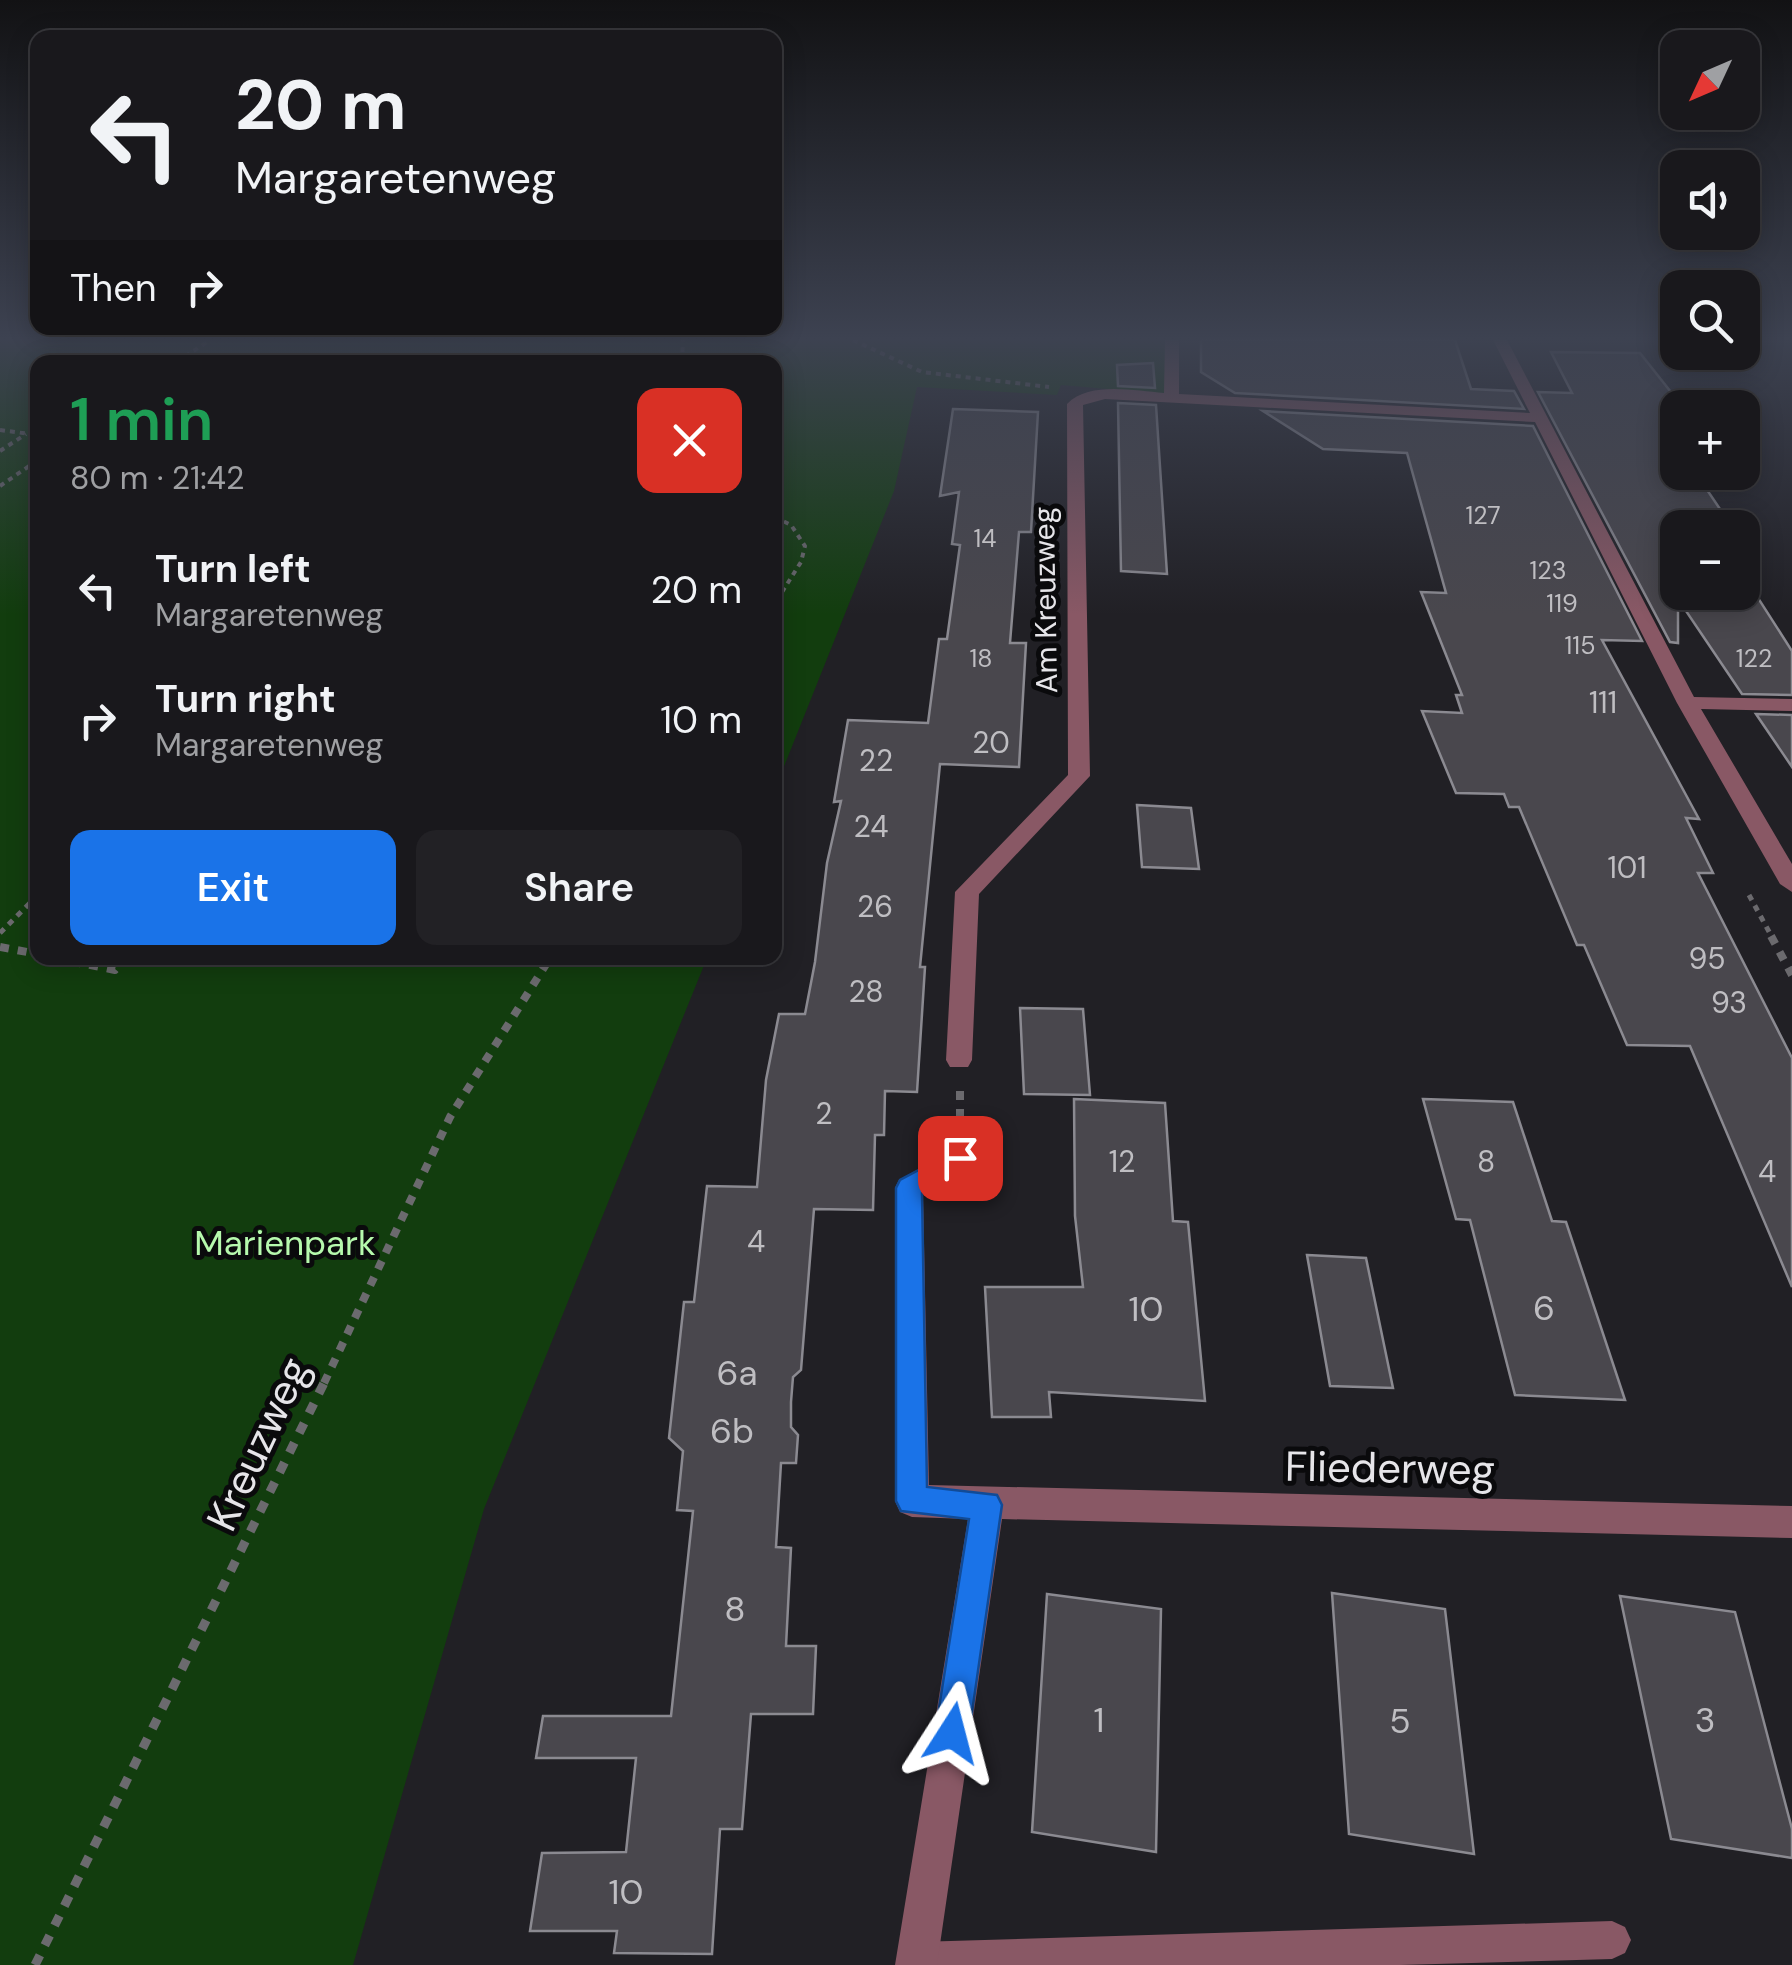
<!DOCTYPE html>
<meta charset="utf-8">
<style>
:root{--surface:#19181c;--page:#222125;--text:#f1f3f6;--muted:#9fa0a3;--line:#37373b;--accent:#1a73e8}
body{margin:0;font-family:"DM Sans",sans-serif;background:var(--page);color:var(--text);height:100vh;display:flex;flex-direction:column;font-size:38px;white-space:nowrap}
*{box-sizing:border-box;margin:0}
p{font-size:32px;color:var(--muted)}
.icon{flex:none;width:55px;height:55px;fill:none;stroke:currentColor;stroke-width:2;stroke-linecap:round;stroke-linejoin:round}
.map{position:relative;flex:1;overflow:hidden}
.side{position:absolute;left:30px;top:355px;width:752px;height:610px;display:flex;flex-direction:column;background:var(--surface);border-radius:20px;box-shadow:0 5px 25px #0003,0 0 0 2px var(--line)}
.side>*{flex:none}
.banner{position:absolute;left:30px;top:30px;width:752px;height:305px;border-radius:20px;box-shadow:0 5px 25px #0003,0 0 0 2px var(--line);background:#19181c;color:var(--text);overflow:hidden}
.needle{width:65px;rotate:226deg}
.controls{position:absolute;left:1660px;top:30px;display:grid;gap:20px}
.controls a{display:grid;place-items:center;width:100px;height:100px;border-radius:20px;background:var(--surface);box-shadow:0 5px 25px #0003,0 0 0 2px var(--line);font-size:50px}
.pin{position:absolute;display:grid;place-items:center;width:85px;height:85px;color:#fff;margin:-42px;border-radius:20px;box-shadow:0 5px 15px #0006}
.me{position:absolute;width:110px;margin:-55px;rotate:9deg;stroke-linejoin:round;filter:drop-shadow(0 0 8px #0008)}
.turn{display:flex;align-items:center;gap:35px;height:210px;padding:0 40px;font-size:45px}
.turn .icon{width:130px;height:130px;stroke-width:2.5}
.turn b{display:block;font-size:70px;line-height:85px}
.then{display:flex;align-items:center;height:95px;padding:0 40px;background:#0003;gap:20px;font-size:38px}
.round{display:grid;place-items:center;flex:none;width:105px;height:105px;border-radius:20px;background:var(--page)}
.head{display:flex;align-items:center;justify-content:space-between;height:170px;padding:0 40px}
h1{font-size:60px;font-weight:600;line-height:75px;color:#1e9e55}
.action{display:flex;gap:20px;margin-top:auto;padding:20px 40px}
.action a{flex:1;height:115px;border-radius:20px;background:var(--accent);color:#fff;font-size:40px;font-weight:600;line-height:115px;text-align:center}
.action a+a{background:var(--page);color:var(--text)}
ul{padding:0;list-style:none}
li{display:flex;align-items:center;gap:30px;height:130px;padding:0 40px}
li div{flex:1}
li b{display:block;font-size:38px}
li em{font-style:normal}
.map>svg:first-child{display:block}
</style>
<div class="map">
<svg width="1792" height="1965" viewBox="0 0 1792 1965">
<rect width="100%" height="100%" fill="#212025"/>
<!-- green -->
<polygon fill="#123d0e" points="0,340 1165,340 1166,394 1061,385 1057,395 917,387 894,491 775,789 775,362 38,362 38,958 707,958 484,1509 353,1965 0,1965"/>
<!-- building -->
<g fill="#49474d" stroke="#8b8a91" stroke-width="2.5">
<polygon points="1201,340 1455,340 1471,389 1514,391 1524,409 1235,393 1201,372"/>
<polygon points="1551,352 1640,353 1678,401 1678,429 1665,429 1678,447 1678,472 1695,472 1724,515 1705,515 1713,528 1678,528 1678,592 1742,592 1742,573 1792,651 1792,695 1742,694 1678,599 1678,643 1670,642 1538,392 1572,393"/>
<polygon points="1153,363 1155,388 1118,386 1117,365"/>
<polygon points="1118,403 1156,405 1167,574 1121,571"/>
<polygon points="953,409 1038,412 1031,532 1019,532 1010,643 1026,643 1019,767 940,764 920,967 925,967 917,1092 885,1091 884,1135 875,1135 873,1210 814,1209 801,1370 793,1377 791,1402 791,1427 798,1435 796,1463 781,1463 776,1547 791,1548 786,1646 816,1646 813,1714 751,1714 742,1829 720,1829 712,1954 614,1953 617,1931 530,1931 542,1853 626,1852 636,1758 536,1758 543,1716 671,1716 693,1511 677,1510 683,1451 669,1438 684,1302 694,1302 707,1186 757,1187 766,1080 779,1014 805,1014 815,962 827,863 841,801 834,802 848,720 928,723 939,639 947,639 960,545 952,544 959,492 940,496"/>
<polygon points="1263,411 1533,426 1642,641 1602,640 1699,819 1686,818 1713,873 1698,873 1792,1058 1792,1287 1690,1046 1627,1045 1584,945 1577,945 1519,807 1509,807 1504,794 1456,793 1422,711 1462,713 1456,695 1462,695 1421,592 1446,593 1407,453 1323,449"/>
<polygon points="1756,714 1792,715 1792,767"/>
<polygon points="1137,805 1191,808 1199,869 1142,867"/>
<polygon points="1020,1008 1083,1009 1090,1095 1024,1094"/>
<polygon points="1074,1099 1165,1103 1173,1221 1188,1222 1205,1401 1049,1392 1051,1417 992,1417 985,1287 1083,1287 1075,1216"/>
<polygon points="1423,1099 1513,1102 1552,1221 1566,1222 1625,1400 1515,1395 1470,1220 1456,1219"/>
<polygon points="1307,1255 1366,1258 1393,1388 1330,1386"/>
<polygon points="1332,1593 1445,1609 1474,1854 1349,1834"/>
<polygon points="1047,1594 1161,1609 1156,1852 1032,1832"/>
<polygon points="1620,1596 1735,1612 1792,1829 1792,1858 1671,1839"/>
</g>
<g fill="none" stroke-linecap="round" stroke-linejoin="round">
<!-- path-far3 -->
<g stroke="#6b6a6e" stroke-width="4" stroke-dasharray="5 5" stroke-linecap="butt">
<polyline points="853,340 922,372 1049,387"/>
<polyline points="177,362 210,340"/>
<polyline points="682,362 683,340"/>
<polyline points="0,430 38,435"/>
<polyline points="0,451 26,434"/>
<polyline points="0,486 38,460"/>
<polyline points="775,517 791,525 805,546 801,562 777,600"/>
</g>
<!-- path-far2 -->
<g stroke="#6b6a6e" stroke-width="5" stroke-dasharray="6 6" stroke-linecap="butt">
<polyline points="775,603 779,597"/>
<polyline points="1749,895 1773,939"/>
<polyline points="0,933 38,895"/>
</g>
<!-- path-far1 -->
<g stroke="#6b6a6e" stroke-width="8" stroke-dasharray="9 9" stroke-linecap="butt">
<polyline points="1771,936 1792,975"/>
<polyline points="0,947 38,954"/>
<polyline points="54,958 115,970 126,958"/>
<polyline points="960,1091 960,1124"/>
<polyline points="324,1383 450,1117 550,958"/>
</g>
<!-- path -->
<polyline stroke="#6b6a6e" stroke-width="9" stroke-dasharray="11 11" stroke-linecap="butt" points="35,1965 325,1381"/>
<!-- service -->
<polygon fill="#895865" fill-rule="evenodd" points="1612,1921 1625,1927 1631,1940 1625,1953 1612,1959 1400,1965 900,1965 898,1961 904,1948 917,1942"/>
<!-- minor -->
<g fill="#895865" fill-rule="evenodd">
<path d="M1165,340H1179V394L1530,413L1493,340H1507L1694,697L1792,699V711L1701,709L1792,864V892L1780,884L1677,703L1535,422L1105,399L1083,405L1090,776L979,894L972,1060L968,1067H950L946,1060L955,892L1068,775L1067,404C1090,381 1134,391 1164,393Z"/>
<polygon points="959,1147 969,1150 973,1158 969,1166 923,1194 929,1485 1792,1506 1792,1538 1002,1519 937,1965 895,1965 968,1519 912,1517 900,1512 895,1501 895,1188 899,1180"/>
</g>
</g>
<!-- sky -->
<linearGradient id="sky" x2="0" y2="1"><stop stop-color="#121214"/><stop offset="0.55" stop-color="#3d4251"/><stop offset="1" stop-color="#3d4251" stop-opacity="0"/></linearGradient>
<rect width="1792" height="615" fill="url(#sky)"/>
<!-- route -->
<polygon fill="#1a73e8" stroke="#114b97" stroke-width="2.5" points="960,1148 969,1151 972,1158 969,1165 922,1193 927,1487 997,1495 1002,1505 969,1733 964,1745 952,1750 940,1745 935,1733 969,1519 901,1511 896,1501 896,1188 900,1180"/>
<g text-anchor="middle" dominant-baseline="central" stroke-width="10" stroke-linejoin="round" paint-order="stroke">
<!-- far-number labels -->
<g font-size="25" fill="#bfbec2">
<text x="1483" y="515">127</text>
<text x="985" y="538">14</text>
<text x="1548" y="570">123</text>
<text x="1562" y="603">119</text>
<text x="1580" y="645">115</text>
<text x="981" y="658">18</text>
<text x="1754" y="658">122</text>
</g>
<!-- far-street labels -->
<g font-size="30" fill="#e6e5e9" stroke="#0a0a0c">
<text transform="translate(1045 600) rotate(-91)">Am Kreuzweg</text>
</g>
<!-- number labels -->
<g font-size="30" fill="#bfbec2">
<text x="1603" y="702">111</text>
<text x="991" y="742">20</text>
<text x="876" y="760">22</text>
<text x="871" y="826">24</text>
<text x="1627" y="867">101</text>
<text x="875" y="906">26</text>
<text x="1707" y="958">95</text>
<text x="866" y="991">28</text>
<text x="1729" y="1002">93</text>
<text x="824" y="1113">2</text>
<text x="1122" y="1161">12</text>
<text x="1486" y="1161">8</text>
<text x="1767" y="1171">4</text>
<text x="756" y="1241">4</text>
</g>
<!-- park labels -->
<g font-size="35" fill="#b6f9ad" stroke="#0a0a0c">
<text x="285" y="1243">Marienpark</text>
</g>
<!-- near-number labels -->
<g font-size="35" fill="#bfbec2">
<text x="1544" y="1308">6</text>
<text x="1146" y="1309">10</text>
<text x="737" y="1373">6a</text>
<text x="732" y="1431">6b</text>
<text x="735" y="1609">8</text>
<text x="1099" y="1720">1</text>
<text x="1705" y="1720">3</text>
<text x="1400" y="1721">5</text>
<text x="626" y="1892">10</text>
</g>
<!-- near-street labels -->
<g font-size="42" fill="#e6e5e9" stroke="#0a0a0c">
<text transform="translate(258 1444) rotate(-65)">Kreuzweg</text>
<text transform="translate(1390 1468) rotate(1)">Fliederweg</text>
</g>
</g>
</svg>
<div class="controls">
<a><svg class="needle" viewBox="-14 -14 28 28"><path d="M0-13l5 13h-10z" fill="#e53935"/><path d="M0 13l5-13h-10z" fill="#9fa0a3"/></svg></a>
<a><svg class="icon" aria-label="sound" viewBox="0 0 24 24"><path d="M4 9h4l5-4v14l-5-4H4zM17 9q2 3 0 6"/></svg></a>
<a><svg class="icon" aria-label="search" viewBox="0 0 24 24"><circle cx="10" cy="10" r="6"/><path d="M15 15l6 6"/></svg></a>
<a>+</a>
<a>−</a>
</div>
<div class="pin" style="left:960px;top:1158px;background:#d93025"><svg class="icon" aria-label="arrive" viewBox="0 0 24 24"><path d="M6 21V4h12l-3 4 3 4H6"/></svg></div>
<svg class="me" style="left:952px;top:1733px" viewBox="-20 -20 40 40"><path d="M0-17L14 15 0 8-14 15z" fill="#1a73e8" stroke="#fff" stroke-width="4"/></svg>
<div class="banner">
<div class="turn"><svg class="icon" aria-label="left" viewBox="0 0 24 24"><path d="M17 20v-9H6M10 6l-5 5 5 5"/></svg><div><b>20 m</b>Margaretenweg</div></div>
<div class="then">Then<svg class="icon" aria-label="right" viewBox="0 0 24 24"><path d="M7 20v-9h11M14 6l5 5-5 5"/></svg></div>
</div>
<section class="side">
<div class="head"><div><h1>1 min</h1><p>80 m · 21:42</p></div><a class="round" style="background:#d93025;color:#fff"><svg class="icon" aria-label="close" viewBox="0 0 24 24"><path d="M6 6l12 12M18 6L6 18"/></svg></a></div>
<ul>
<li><svg class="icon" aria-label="left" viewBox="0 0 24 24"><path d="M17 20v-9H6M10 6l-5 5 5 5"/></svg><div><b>Turn left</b><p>Margaretenweg</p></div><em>20 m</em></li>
<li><svg class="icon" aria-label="right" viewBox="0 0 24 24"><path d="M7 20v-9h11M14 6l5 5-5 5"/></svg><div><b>Turn right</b><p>Margaretenweg</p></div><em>10 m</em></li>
</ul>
<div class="action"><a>Exit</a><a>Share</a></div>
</section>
</div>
